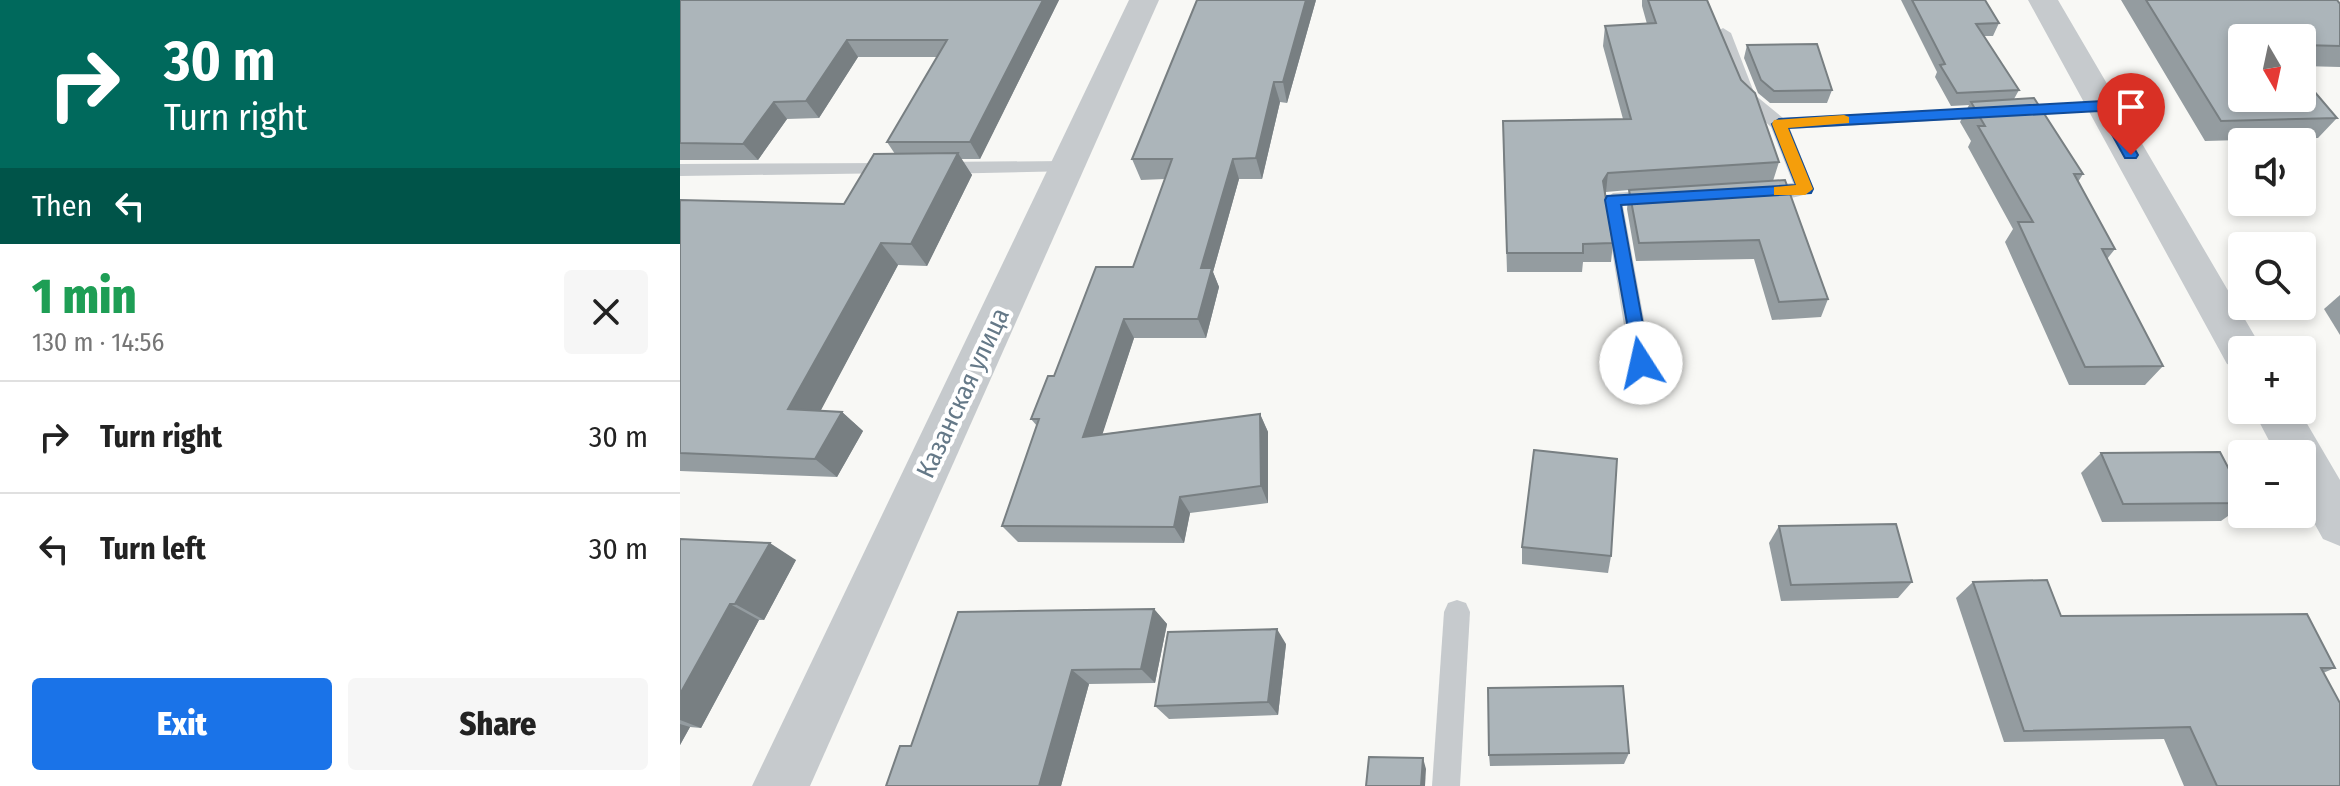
<!DOCTYPE html>
<meta charset="utf-8">
<style>
:root{--surface:#fff;--page:#f6f6f6;--text:#222;--muted:#767676;--line:#e0e0e0;--accent:#1a73e8}
body{margin:0;font-family:"Fira Sans Condensed",sans-serif;background:var(--page);color:var(--text);height:100vh;display:flex;flex-direction:column;font-size:30px;white-space:nowrap}
*{box-sizing:border-box;margin:0}
p{font-size:26px;color:var(--muted)}
.icon{flex:none;width:44px;height:44px;fill:none;stroke:currentColor;stroke-width:2;stroke-linecap:round;stroke-linejoin:round}
.map{position:relative;flex:1;overflow:hidden}
.panel{display:flex;flex-direction:column;background:var(--surface);width:680px}
.panel>*{flex:none}
.guide{background:#00695c;color:#fff;overflow:hidden}
.needle{width:52px;rotate:171deg}
.buttons{position:absolute;left:1548px;top:24px;display:grid;gap:16px}
.buttons a{display:grid;place-items:center;width:88px;height:88px;border-radius:8px;background:var(--surface);box-shadow:0 4px 12px #0003;font-size:40px}
.pin{position:absolute;display:grid;place-items:center;width:68px;height:68px;color:#fff;margin:-82px -34px;border-radius:50% 50% 50% 0;rotate:-45deg;box-shadow:0 0 8px #0007}
.pin .icon{rotate:45deg}
.me{position:absolute;width:88px;margin:-44px;rotate:350deg;stroke-linejoin:round;filter:drop-shadow(0 0 6px #0008)}
.turn{display:flex;align-items:center;gap:28px;height:168px;padding:0 32px;font-size:36px}
.turn .icon{width:104px;height:104px;stroke-width:2.5}
.turn b{display:block;font-size:56px;line-height:68px}
.then{display:flex;align-items:center;height:76px;padding:0 32px;background:#0003;gap:16px;font-size:30px}
.round{display:grid;place-items:center;flex:none;width:84px;height:84px;border-radius:8px;background:var(--page)}
.overview{display:flex;align-items:center;justify-content:space-between;height:136px;padding:0 32px}
h1{font-size:48px;font-weight:800;line-height:60px;color:#1e9e55}
.action{display:flex;gap:16px;margin-top:auto;padding:16px 32px}
.action a{flex:1;height:92px;border-radius:8px;background:var(--accent);color:#fff;font-size:32px;font-weight:800;line-height:92px;text-align:center}
.action a+a{background:var(--page);color:var(--text)}
ul{padding:0;list-style:none}
li{display:flex;align-items:center;gap:24px;height:112px;padding:0 32px;border-top:2px solid var(--line)}
li div{flex:1}
li b{display:block;font-size:30px}
li em{font-style:normal}
main{display:flex;flex:1;min-height:0}
.map>svg:first-child{display:block}
</style>
<main>
<section class="panel">
<div class="guide">
<div class="turn"><svg class="icon" aria-label="right" viewBox="0 0 24 24"><path d="M7 20v-9h11M14 6l5 5-5 5"/></svg><div><b>30 m</b>Turn right</div></div>
<div class="then">Then<svg class="icon" aria-label="left" viewBox="0 0 24 24"><path d="M17 20v-9H6M10 6l-5 5 5 5"/></svg></div>
</div>
<div class="overview"><div><h1>1 min</h1><p>130 m · 14:56</p></div><a class="round"><svg class="icon" aria-label="close" viewBox="0 0 24 24"><path d="M6 6l12 12M18 6L6 18"/></svg></a></div>
<ul>
<li><svg class="icon" aria-label="right" viewBox="0 0 24 24"><path d="M7 20v-9h11M14 6l5 5-5 5"/></svg><div><b>Turn right</b></div><em>30 m</em></li>
<li><svg class="icon" aria-label="left" viewBox="0 0 24 24"><path d="M17 20v-9H6M10 6l-5 5 5 5"/></svg><div><b>Turn left</b></div><em>30 m</em></li>
</ul>
<div class="action"><a>Exit</a><a>Share</a></div>
</section>
<div class="map">
<svg width="1660" height="786" viewBox="0 0 1660 786">
<rect width="100%" height="100%" fill="#f8f8f5"/>
<g fill="none" stroke-linecap="round" stroke-linejoin="round">
<!-- lane -->
<g fill="#c6cacd" fill-rule="evenodd">
<path d="M1043,28L1051,33L1075,95L1103,118L1423,101L1432,106L1423,111L1110,129L1134,189C1124,200 1079,203 1069,192L1071,187L1113,183L1091,127L1059,98L1035,33Z"/>
<polygon points="387,161 396,167 393,171 256,174 247,168 256,162"/>
<polygon points="214,163 223,169 220,173 0,176 0,164"/>
<polygon points="976,190 983,192 985,197 983,202 943,206 972,363 969,369 961,372 953,369 950,363 924,200 933,193"/>
<polygon points="777,600 786,603 790,612 780,786 752,786 764,612 768,603"/>
</g>
<!-- street -->
<g fill="#c6cacd" fill-rule="evenodd">
<polygon points="449,0 479,0 130,786 72,786"/>
<polygon points="1348,0 1378,0 1577,340 1582,350 1562,350 1562,369 1547,364"/>
<polygon points="1573,410 1619,410 1660,480 1660,546 1643,539 1622,501 1622,454 1596,454"/>
</g>
</g>
<!-- wall -->
<g fill="#949ca0">
<polygon points="0,0 379,0 300,159 281,159 292,175 247,266 218,265 140,411 162,412 183,431 157,477 0,471 0,200 164,204 215,154 207,142 257,57 178,57 139,118 107,119 78,160 0,160"/>
<polygon points="636,0 607,103 600,102 582,179 559,179 533,272 539,287 526,338 454,338 422,434 580,414 588,432 588,503 510,513 504,543 338,542 322,526 357,426 351,419 374,376 453,267 485,179 461,180 452,159"/>
<polygon points="962,0 1027,0 1061,80 1099,162 1093,181 1148,299 1141,317 1092,320 1074,259 956,261 947,209 949,190 926,192 925,193 933,243 931,262 903,262 902,272 827,272 823,141 943,119 923,46 925,26 967,24 962,6"/>
<polygon points="1221,0 1305,0 1319,23 1313,36 1304,36 1339,90 1334,99 1403,174 1398,182 1435,249 1427,259 1483,366 1465,385 1389,385 1325,242 1333,229 1288,147 1291,141 1280,122 1289,105 1271,106 1255,77 1257,72"/>
<polygon points="1441,0 1657,0 1660,4 1660,67 1622,66 1622,38 1562,38 1657,118 1638,138 1525,141"/>
<polygon points="1067,45 1152,90 1147,103 1090,103 1078,93 1064,58"/>
<polygon points="1660,295 1660,335 1644,309"/>
<polygon points="1421,453 1562,494 1562,506 1541,521 1422,522 1401,473"/>
<polygon points="1099,526 1232,582 1218,598 1101,601 1089,543"/>
<polygon points="0,539 116,560 84,620 79,620 21,728 10,727 0,745"/>
<polygon points="842,547 931,556 928,573 842,564"/>
<polygon points="1293,582 1381,616 1655,668 1643,673 1660,786 1504,786 1484,739 1324,742 1276,598"/>
<polygon points="474,609 487,624 475,683 409,684 381,786 206,786"/>
<polygon points="606,644 598,715 489,719 475,706"/>
<polygon points="949,753 944,764 810,766 809,755"/>
</g>
<!-- shaded-wall -->
<g fill="#787f82">
<polygon points="363,0 379,0 300,159 290,142"/>
<polygon points="626,0 636,0 607,103 603,82"/>
<polygon points="167,40 178,57 139,118 126,101"/>
<polygon points="594,82 600,102 582,179 576,158"/>
<polygon points="94,102 107,119 78,160 63,144"/>
<polygon points="278,153 292,175 247,266 231,244"/>
<polygon points="553,159 559,179 533,272 539,287 526,338 518,319 521,268"/>
<polygon points="928,173 926,192 921,200 923,181"/>
<polygon points="201,243 218,265 131,429 108,409"/>
<polygon points="444,319 454,338 416,454 403,437"/>
<polygon points="162,412 183,431 157,477 135,459"/>
<polygon points="580,414 588,432 588,503 581,486"/>
<polygon points="500,497 510,513 504,543 494,527"/>
<polygon points="90,543 116,560 84,620 55,604"/>
<polygon points="50,604 79,620 21,728 0,720 0,694"/>
<polygon points="474,609 487,624 475,683 461,669"/>
<polygon points="597,629 606,644 598,715 588,702"/>
<polygon points="392,670 409,684 381,786 359,786"/>
<polygon points="0,724 10,727 0,745"/>
<polygon points="743,758 746,769 745,786 741,786"/>
</g>
<!-- building -->
<g fill="#acb5ba" stroke="#787f82" stroke-width="2">
<polygon points="0,0 363,0 290,142 207,142 267,40 167,40 126,101 94,102 63,144 0,143"/>
<polygon points="517,0 626,0 603,82 594,82 576,158 553,159 521,268 532,268 518,319 444,319 403,437 580,414 581,486 500,497 494,527 322,526 359,419 351,419 368,376 374,376 416,267 453,267 492,159 452,159"/>
<polygon points="968,0 1027,0 1061,80 1075,93 1099,162 928,173 923,181 933,243 903,244 903,253 827,253 823,121 951,119 925,26 976,23"/>
<polygon points="1232,0 1305,0 1319,23 1296,24 1339,90 1277,93 1260,65 1265,64"/>
<polygon points="1466,0 1657,0 1660,4 1660,46 1622,45 1622,38 1562,38 1562,98 1622,98 1622,77 1657,118 1541,121"/>
<polygon points="1137,44 1152,90 1094,91 1081,80 1067,45"/>
<polygon points="1354,98 1403,174 1394,174 1435,249 1422,249 1483,366 1405,367 1338,222 1353,222 1298,126 1305,126 1291,102"/>
<polygon points="278,153 231,244 201,243 108,409 162,412 135,459 0,453 0,200 164,204 194,154"/>
<polygon points="1105,180 1148,299 1099,302 1079,240 959,243 949,190"/>
<polygon points="854,450 937,459 931,556 842,547"/>
<polygon points="1540,452 1562,494 1562,503 1443,504 1421,453"/>
<polygon points="1216,524 1232,582 1111,585 1099,526"/>
<polygon points="0,539 90,543 55,604 50,604 0,694"/>
<polygon points="1367,580 1381,616 1627,614 1655,668 1641,668 1660,703 1660,786 1537,786 1510,727 1344,731 1293,582"/>
<polygon points="474,609 461,669 392,670 359,786 206,786 220,746 231,746 278,612"/>
<polygon points="597,629 588,702 475,706 488,632"/>
<polygon points="943,686 949,753 809,755 808,688"/>
<polygon points="689,757 743,758 741,786 686,786"/>
</g>
<!-- route -->
<polygon fill="#1a73e8" stroke="#114b97" stroke-width="2" points="1423,101 1430,106 1458,155 1456,158 1445,158 1419,111 1108,128 1133,189 1131,193 941,205 970,363 961,370 955,368 925,200 927,196 1116,185 1092,124 1099,119"/>
<!-- slow -->
<polygon fill="#f59e0b" points="1164,115 1169,117 1169,123 1108,128 1133,189 1125,195 1094,195 1094,187 1116,185 1092,124 1094,120"/>
<g text-anchor="middle" dominant-baseline="central" stroke-width="8" stroke-linejoin="round" paint-order="stroke">
<!-- street labels -->
<g font-size="26" fill="#657988" stroke="#fff">
<text transform="translate(283 393) rotate(-65)">Казанская улица</text>
</g>
</g>
</svg>
<div class="buttons">
<a><svg class="needle" viewBox="-14 -14 28 28"><path d="M0-13l5 13h-10z" fill="#e53935"/><path d="M0 13l5-13h-10z" fill="#767676"/></svg></a>
<a><svg class="icon" aria-label="sound" viewBox="0 0 24 24"><path d="M4 9h4l5-4v14l-5-4H4zM17 9q2 3 0 6"/></svg></a>
<a><svg class="icon" aria-label="search" viewBox="0 0 24 24"><circle cx="10" cy="10" r="6"/><path d="M15 15l6 6"/></svg></a>
<a>+</a>
<a>−</a>
</div>
<div class="pin" style="left:1451px;top:155px;background:#d93025"><svg class="icon" aria-label="arrive" viewBox="0 0 24 24"><path d="M6 21V4h12l-3 4 3 4H6"/></svg></div>
<svg class="me" style="left:961px;top:363px" viewBox="-20 -20 40 40"><circle r="19" fill="#fff"/><path d="M0-13L10 11 0 6-10 11z" fill="#1a73e8"/></svg>
</div>
</main>
